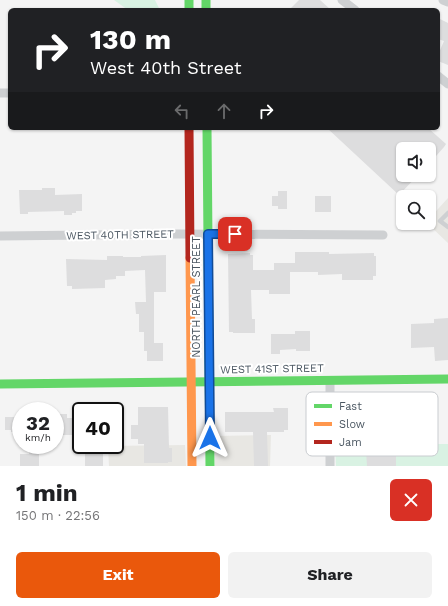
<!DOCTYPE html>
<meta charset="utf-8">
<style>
:root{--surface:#fff;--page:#f2f2f2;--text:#202124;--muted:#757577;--accent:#ea580c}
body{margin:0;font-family:"Work Sans",sans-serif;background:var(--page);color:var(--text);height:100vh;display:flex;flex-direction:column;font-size:15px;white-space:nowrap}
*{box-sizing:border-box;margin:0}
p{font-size:13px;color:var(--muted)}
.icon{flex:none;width:22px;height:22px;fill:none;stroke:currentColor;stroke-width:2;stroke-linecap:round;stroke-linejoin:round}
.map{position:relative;height:466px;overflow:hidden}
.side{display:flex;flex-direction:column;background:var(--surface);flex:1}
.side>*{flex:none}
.top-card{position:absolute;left:8px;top:8px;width:432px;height:122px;border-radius:6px;box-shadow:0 1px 3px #0004;background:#202124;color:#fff;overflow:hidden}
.tools{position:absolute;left:396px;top:142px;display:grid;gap:8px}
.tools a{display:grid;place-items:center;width:40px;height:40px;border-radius:6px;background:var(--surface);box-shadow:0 1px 3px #0004;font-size:20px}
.speed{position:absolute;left:12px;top:402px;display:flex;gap:8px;font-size:20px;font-weight:700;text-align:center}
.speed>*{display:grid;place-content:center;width:52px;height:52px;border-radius:50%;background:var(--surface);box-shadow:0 1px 3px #0004;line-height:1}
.speed small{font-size:10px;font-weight:400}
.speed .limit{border:2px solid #111;border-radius:6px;background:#fff;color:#111}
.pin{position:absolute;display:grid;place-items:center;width:34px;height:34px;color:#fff;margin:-17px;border-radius:8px;box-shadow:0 2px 6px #0006}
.me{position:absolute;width:44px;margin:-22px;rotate:0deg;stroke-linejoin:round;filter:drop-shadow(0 0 3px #0008)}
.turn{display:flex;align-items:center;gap:14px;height:84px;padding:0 16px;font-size:18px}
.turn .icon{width:52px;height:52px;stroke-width:2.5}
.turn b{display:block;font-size:28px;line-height:34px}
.lanes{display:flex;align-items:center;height:38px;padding:0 16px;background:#0003;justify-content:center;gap:20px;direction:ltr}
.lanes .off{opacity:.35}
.round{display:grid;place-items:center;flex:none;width:42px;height:42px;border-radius:6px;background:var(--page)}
.summary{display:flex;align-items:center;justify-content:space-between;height:68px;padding:0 16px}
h1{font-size:24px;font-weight:700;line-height:30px}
.cta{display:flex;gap:8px;margin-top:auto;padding:8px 16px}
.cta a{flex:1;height:46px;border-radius:6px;background:var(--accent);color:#fff;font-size:16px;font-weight:700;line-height:46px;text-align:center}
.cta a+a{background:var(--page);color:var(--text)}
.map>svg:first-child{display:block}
</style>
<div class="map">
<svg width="448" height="466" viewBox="0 0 448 466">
<rect width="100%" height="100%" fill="#f4f4f4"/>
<!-- commercial -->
<g fill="#e8e7e3">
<polygon points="448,198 448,243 427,223 429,223 429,219"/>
<polygon points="271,435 270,466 215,466 215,436"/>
<polygon points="185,445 186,466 109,466 108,446"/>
</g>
<!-- green -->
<g fill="#d9f2e3">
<polygon points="114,0 155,0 160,10 128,10"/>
<polygon points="335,444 448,444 448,466 336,466"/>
</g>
<!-- building -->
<g fill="#ddddde">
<polygon points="299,0 320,0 331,10 289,10"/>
<polygon points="438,18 448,23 448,65 438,61 438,55 444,41 438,39"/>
<polygon points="327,128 428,128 446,144 444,147 429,164 429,149 403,149 403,175 418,175 399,195"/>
<polygon points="42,188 55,188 55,195 82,194 82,211 76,211 76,213 72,213 72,215 64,215 64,211 28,212 28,214 20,214 19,190 42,190"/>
<polygon points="278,191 287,191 287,209 278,209 278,206 272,206 272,196 278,196"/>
<rect x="315" y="196" width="16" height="16"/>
<polygon points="295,252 329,252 329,254 374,253 374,256 376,256 376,276 373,276 373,280 342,280 342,274 318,275 318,272 290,272 290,294 269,294 269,290 251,290 252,319 255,319 255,333 233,333 233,332 229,332 228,254 250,253 250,255 253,255 253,270 274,270 274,263 295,263"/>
<polygon points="166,255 166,292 154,292 154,343 163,343 163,361 147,361 147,351 144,351 144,332 139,332 139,314 136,314 135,302 146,302 145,270 125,271 125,276 116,276 116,279 105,280 105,288 72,289 72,286 67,286 66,259 107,260 107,256 123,256 123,257 141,257 141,256"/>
<polygon points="448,318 448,360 435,361 434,347 411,348 411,324 434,323 434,319"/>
<polygon points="295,331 310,331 310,351 296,351 296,349 280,350 280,354 271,354 271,334 295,334"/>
<polygon points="138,407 168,407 169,448 172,448 172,462 168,462 168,463 144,463 144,444 138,444 138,439 131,439 131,425 138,425"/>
<polygon points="273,408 288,408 288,430 284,430 284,432 267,432 268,466 254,466 253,432 225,432 225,412 274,412"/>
<polygon points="58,414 67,414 67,418 77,418 78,435 58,435"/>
<polygon points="5,417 21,417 20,432 11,432 11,430 5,430"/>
<polygon points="29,445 39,445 39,466 20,466 20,454 29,454"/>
<rect x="85" y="448" width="18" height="18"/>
<polygon points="366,451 391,451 391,456 396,456 396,466 367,466"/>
</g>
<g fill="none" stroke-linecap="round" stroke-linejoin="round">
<!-- lane -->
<polyline stroke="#ced0d2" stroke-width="4.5" points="448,213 440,221 448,227"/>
<!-- street -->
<g stroke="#ced0d2" stroke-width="9">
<polyline points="342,0 355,10"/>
<polyline points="443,0 448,2"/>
<polyline points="438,76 448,84"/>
<polyline points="0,93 10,93"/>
<polyline points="0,236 177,234 383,235"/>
<polyline points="330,381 330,466"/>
</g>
<!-- fast -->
<g stroke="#63d668" stroke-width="9">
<polyline points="189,0 189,10"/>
<polyline points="206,0 206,10"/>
<polyline points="207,128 210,466"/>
<polyline points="0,384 448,379"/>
</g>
<!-- slow -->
<polyline stroke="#ff974d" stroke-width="9" points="190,258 192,466"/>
<!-- jam -->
<polyline stroke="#b3261e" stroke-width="9" points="189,128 190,258"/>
</g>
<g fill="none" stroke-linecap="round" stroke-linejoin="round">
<!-- route casing -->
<g stroke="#114b97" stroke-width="10">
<polyline id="route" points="210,438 208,234 235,234"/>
</g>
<!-- route -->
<use href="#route" stroke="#1a73e8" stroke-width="7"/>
</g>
<g text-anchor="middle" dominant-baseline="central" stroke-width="4" stroke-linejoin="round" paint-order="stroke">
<!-- street labels -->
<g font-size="11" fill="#4a5661" stroke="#fff">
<text transform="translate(120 235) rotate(-1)">WEST 40TH STREET</text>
<text transform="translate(196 297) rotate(-90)">NORTH PEARL STREET</text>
<text transform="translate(272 369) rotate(-1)">WEST 41ST STREET</text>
</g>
</g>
<!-- legend -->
<rect x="306" y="392" width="132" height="64" rx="6" fill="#fff" stroke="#c9ccd0" stroke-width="1"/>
<rect x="314" y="404" width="18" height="4" fill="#63d668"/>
<rect x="314" y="422" width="18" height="4" fill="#ff974d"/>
<rect x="314" y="440" width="18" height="4" fill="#b3261e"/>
<g font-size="11" fill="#4a5661">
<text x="339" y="410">Fast</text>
<text x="339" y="428">Slow</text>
<text x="339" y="446">Jam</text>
</g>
</svg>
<div class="tools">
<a><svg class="icon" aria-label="sound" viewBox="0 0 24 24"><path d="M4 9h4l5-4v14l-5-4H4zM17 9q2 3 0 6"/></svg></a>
<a><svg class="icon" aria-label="search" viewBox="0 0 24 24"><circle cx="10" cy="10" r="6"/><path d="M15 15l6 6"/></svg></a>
</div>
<div class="speed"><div>32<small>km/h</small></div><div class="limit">40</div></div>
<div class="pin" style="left:235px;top:234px;background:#d93025"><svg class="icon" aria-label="arrive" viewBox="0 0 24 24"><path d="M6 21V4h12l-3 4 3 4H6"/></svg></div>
<svg class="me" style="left:210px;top:438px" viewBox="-20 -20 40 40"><path d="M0-17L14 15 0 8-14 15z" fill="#1a73e8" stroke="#fff" stroke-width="4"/></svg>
<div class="top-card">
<div class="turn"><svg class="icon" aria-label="right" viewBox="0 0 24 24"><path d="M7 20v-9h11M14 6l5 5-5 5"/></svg><div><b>130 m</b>West 40th Street</div></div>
<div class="lanes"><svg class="icon off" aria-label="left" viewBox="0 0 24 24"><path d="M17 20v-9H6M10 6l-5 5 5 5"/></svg><svg class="icon off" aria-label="ahead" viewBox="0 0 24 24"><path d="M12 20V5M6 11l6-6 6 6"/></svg><svg class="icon" aria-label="right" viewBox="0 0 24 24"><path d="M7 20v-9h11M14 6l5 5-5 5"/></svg></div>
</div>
</div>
<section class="side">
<div class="summary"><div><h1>1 min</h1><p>150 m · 22:56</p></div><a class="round" style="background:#d93025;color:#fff"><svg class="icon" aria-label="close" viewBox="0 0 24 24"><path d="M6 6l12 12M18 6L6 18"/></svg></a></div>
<div class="cta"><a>Exit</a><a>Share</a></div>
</section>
